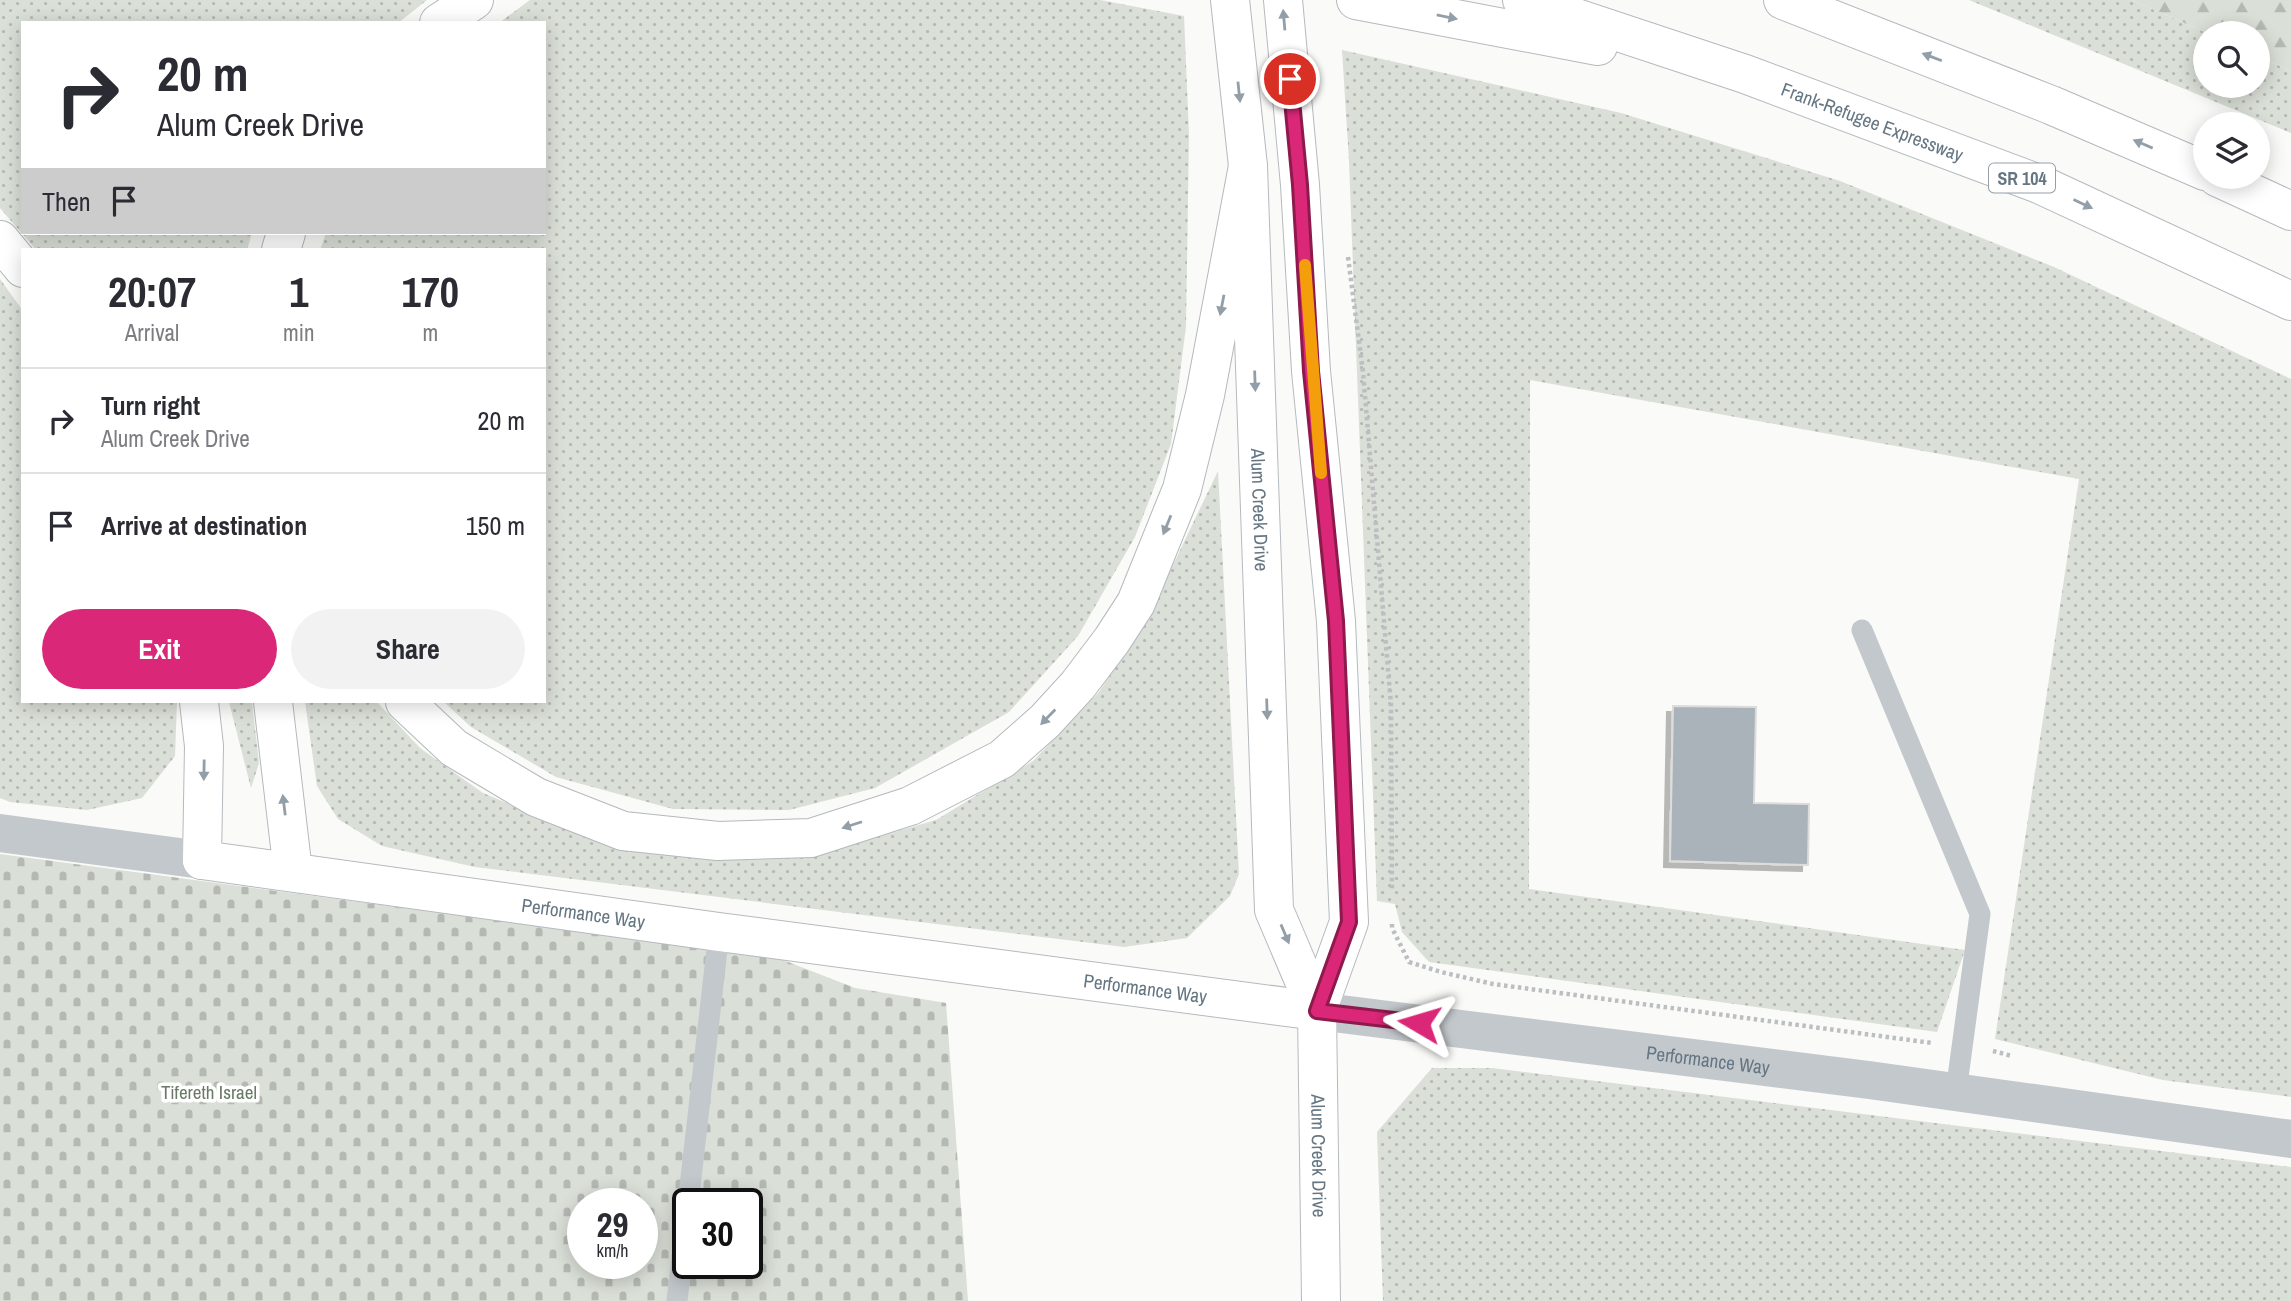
<!DOCTYPE html>
<style>
:root{--surface:#fff;--page:#f2f2f3;--text:#2b2b33;--muted:#7c7c81;--line:#e1e1e2;--accent:#db2777}
body{margin:0;font-family:"Archivo Narrow",sans-serif;background:var(--page);color:var(--text);height:100vh;display:flex;flex-direction:column;font-size:26px;white-space:nowrap}
*{box-sizing:border-box;margin:0}
p{font-size:23px;color:var(--muted)}
.icon{flex:none;width:38px;height:38px;fill:none;stroke:currentColor;stroke-width:2;stroke-linecap:round;stroke-linejoin:round}
.map{position:relative;flex:1;overflow:hidden}
.side{position:absolute;left:21px;top:248px;width:525px;height:455px;display:flex;flex-direction:column;background:var(--surface);border-radius:0px;box-shadow:0 4px 18px #0003}
.side>*{flex:none}
.hud{position:absolute;left:21px;top:21px;width:525px;height:214px;border-radius:0px;box-shadow:0 4px 18px #0003;background:#fff;color:var(--text);overflow:hidden}
.controls{position:absolute;left:2193px;top:21px;display:grid;gap:14px}
.controls a{display:grid;place-items:center;width:77px;height:77px;border-radius:50%;background:var(--surface);box-shadow:0 4px 18px #0003;font-size:35px}
.speed{position:absolute;left:567px;top:1188px;display:flex;gap:14px;font-size:35px;font-weight:700;text-align:center}
.speed>*{display:grid;place-content:center;width:91px;height:91px;border-radius:50%;background:var(--surface);box-shadow:0 4px 18px #0003;line-height:1}
.speed small{font-size:18px;font-weight:400}
.speed .limit{border:4px solid #111;border-radius:10px;background:#fff;color:#111}
.pin{position:absolute;display:grid;place-items:center;width:60px;height:60px;color:#fff;margin:-30px;border:4px solid #fff;border-radius:50%;box-shadow:0 2px 7px #0007}
.me{position:absolute;width:77px;margin:-38px;rotate:277deg;stroke-linejoin:round;filter:drop-shadow(0 0 5px #0008)}
.turn{display:flex;align-items:center;gap:24px;height:147px;padding:0 21px;font-size:32px}
.turn .icon{width:91px;height:91px;stroke-width:2.5}
.turn b{display:block;font-size:49px;line-height:60px}
.then{display:flex;align-items:center;height:66px;padding:0 21px;background:#0003;gap:14px;font-size:26px}
.eta{display:flex;justify-content:space-evenly;align-items:center;height:119px;text-align:center}
.eta b{font-size:42px;font-weight:800;line-height:49px}
.button{display:flex;gap:14px;margin-top:auto;padding:14px 21px}
.button a{flex:1;height:80px;border-radius:42px;background:var(--accent);color:#fff;font-size:28px;font-weight:800;line-height:80px;text-align:center}
.button a+a{background:var(--page);color:var(--text)}
ul{padding:0;list-style:none}
li{display:flex;align-items:center;gap:21px;height:105px;padding:0 21px;border-top:2px solid var(--line)}
li div{flex:1}
li b{display:block;font-size:26px}
li em{font-style:normal}
.map>svg:first-child{display:block}
</style>
<div class="map">
<svg width="2291" height="1301" viewBox="0 0 2291 1301">
<defs>
<pattern id="grass-dots" width="8" height="8" patternUnits="userSpaceOnUse" patternTransform="scale(1.75)"><rect width="8" height="8" fill="#dadfd7"/><path d="M2 2h.1M6 6h.1" fill="none" stroke="#b4b9b4" stroke-width="1.8" stroke-linecap="round"/></pattern>
<pattern id="forest-firs" width="22" height="20" patternUnits="userSpaceOnUse" patternTransform="scale(1.75)"><rect width="22" height="20" fill="#dadfd7"/><path d="M5 1l3.5 6h-7zM16 11l3.5 6h-7z" fill="#b4b9b4"/></pattern>
<pattern id="cemetery-stones" width="16" height="16" patternUnits="userSpaceOnUse" patternTransform="scale(1.75)"><rect width="16" height="16" fill="#dadfd7"/><path d="M2 7V4a2 2 0 0 1 4 0v3zM10 15v-3a2 2 0 0 1 4 0v3z" fill="#b4b9b4"/></pattern>
<filter id="shadow"><feDropShadow dx="-6" dy="6" stdDeviation="0" flood-color="#0004"/></filter>
</defs>
<rect width="100%" height="100%" fill="#fafaf8"/>
<!-- grass -->
<g fill="url(#grass-dots)">
<polygon points="0,0 427,0 398,23 23,23 23,233 252,233 247,250 36,250 0,208"/>
<polygon points="530,0 1100,0 1184,16 1189,135 1186,326 1171,444 1135,537 1078,636 1009,712 875,788 789,810 673,809 556,777 471,727 444,702 544,702 544,250 320,250 326,233 544,233 544,23 499,23"/>
<polygon points="1969,0 2132,0 2207,33 2205,33 2205,86 2258,86 2258,56 2291,71 2291,133"/>
<polygon points="1342,50 1621,113 1840,181 2054,267 2291,379 2291,1097 2163,1080 1995,1039 2079,479 1530,380 1529,889 1965,950 1937,1032 1429,962 1402,932 1395,904 1377,901 1349,161"/>
<polygon points="0,279 23,311 23,702 177,702 175,756 142,798 87,810 10,802 0,798"/>
<polygon points="1218,471 1239,874 1230,896 1187,938 1124,947 475,867 382,846 338,819 317,786 305,702 377,702 420,748 483,793 572,830 648,850 736,860 816,855 936,820 1033,761 1099,692 1149,615"/>
<polygon points="229,702 252,702 259,763 251,788"/>
<polygon points="1432,1068 1492,1068 2291,1167 2291,1301 1383,1301 1377,1132"/>
</g>
<!-- forest -->
<polygon fill="url(#forest-firs)" points="2132,0 2291,0 2291,71 2258,56 2258,33 2207,33"/>
<!-- cemetery -->
<path fill="url(#cemetery-stones)" fill-rule="evenodd" d="M0,854L778,958L855,988L946,1003L968,1301H0ZM583,1204H642V1264H583ZM688,1204H747V1264H688Z"/>
<!-- building -->
<polygon fill="#aab3b9" stroke="#dcdcda" stroke-width="2" filter="url(#shadow)" points="1673,706 1756,707 1754,803 1809,804 1808,865 1670,861"/>
<g fill="none" stroke-linecap="round" stroke-linejoin="round">
<!-- primary casing -->
<g stroke="#b5babe" stroke-width="40">
<g id="primary">
<path id="s2" d="M1230,0L1248,166L1274,910L1317,1011"/>
<path id="s3" d="M1283,0L1300,185L1311,371L1336,621L1349,922L1317,1011L1321,1301"/>
<path id="s4" d="M202,860L719,932L1317,1011"/>
</g>
</g>
<!-- motorway casing -->
<g stroke="#b4b9bd" stroke-width="40">
<g id="motorway">
<polyline points="1356,0 1598,46"/>
<path id="s5" d="M1522,0L1745,74L2039,184L2291,301"/>
<polyline points="1783,0 2051,105 2205,171"/>
<polyline points="439,23 474,0"/>
<polyline points="2217,177 2291,211"/>
<polyline points="0,240 23,268"/>
<polyline points="281,250 286,233"/>
<polyline points="199,702 204,746 202,860"/>
<polyline points="273,702 293,872"/>
<polyline points="405,702 454,748 536,797 623,831 718,841 811,838 910,806 1002,759 1045,721 1078,685 1112,640 1136,603 1182,489 1205,395 1248,166"/>
</g>
</g>
<!-- path -->
<g stroke="#bbbfc2" stroke-width="4.5" stroke-dasharray="3.5 3.5" stroke-linecap="butt">
<polyline points="1348,257 1363,372 1391,705 1392,891"/>
<polyline points="1392,924 1392,928 1409,962 1441,972 1493,984 1932,1043"/>
<polyline points="1993,1051 2012,1056"/>
</g>
<!-- service -->
<g stroke="#c3c8cc" stroke-width="21">
<polyline points="1862,630 1980,914 1956,1092"/>
<polyline points="688,1204 719,932"/>
<polyline points="677,1301 688,1206"/>
</g>
<!-- minor -->
<g stroke="#c3c8cc" stroke-width="38">
<polyline points="0,833 202,860"/>
<path id="s1" d="M1317,1011L1869,1080L2291,1139"/>
</g>
<!-- primary -->
<use href="#primary" stroke="#fff" stroke-width="38"/>
<!-- motorway -->
<use href="#motorway" stroke="#fff" stroke-width="38"/>
</g>
<!-- one-way arrows -->
<defs><path id="oneway-solid" d="M-6-.8H1V-3.2L6.5 0L1 3.2V.8H-6Z" transform="scale(1.75)"/></defs>
<g fill="#939fa8">
<use href="#oneway-solid" transform="translate(1447 17) rotate(11)"/>
<use href="#oneway-solid" transform="translate(1284 20) rotate(-95)"/>
<use href="#oneway-solid" transform="translate(1932 57) rotate(-159)"/>
<use href="#oneway-solid" transform="translate(1239 92) rotate(84)"/>
<use href="#oneway-solid" transform="translate(2143 144) rotate(-157)"/>
<use href="#oneway-solid" transform="translate(2083 204) rotate(25)"/>
<use href="#oneway-solid" transform="translate(1222 305) rotate(101)"/>
<use href="#oneway-solid" transform="translate(1255 381) rotate(88)"/>
<use href="#oneway-solid" transform="translate(1167 525) rotate(112)"/>
<use href="#oneway-solid" transform="translate(1267 709) rotate(88)"/>
<use href="#oneway-solid" transform="translate(1048 717) rotate(134)"/>
<use href="#oneway-solid" transform="translate(204 770) rotate(91)"/>
<use href="#oneway-solid" transform="translate(284 805) rotate(-97)"/>
<use href="#oneway-solid" transform="translate(852 825) rotate(162)"/>
<use href="#oneway-solid" transform="translate(1285 934) rotate(67)"/>
</g>
<g fill="none" stroke-linecap="round" stroke-linejoin="round">
<!-- route casing -->
<g stroke="#8e194d" stroke-width="18">
<polyline id="route" points="1290,79 1300,185 1311,371 1336,621 1349,922 1317,1011 1419,1023"/>
</g>
<!-- route -->
<use href="#route" stroke="#db2777" stroke-width="12"/>
<!-- slow -->
<polyline stroke="#f59e0b" stroke-width="12" points="1305,265 1321,473"/>
</g>
<g text-anchor="middle" dominant-baseline="central" stroke-width="7" stroke-linejoin="round" paint-order="stroke">
<!-- shield labels -->
<rect fill="#fff" stroke="#939fa8" stroke-width="2" x="1989" y="163.5" width="66" height="29" rx="5"/>
<g font-size="18" font-weight="bold" fill="#657683">
<text x="2022" y="178">SR 104</text>
</g>
<!-- street labels -->
<g font-size="19" fill="#657683" stroke="#fff">
<text stroke="none"><textPath href="#s5" startOffset="371">Frank-Refugee Expressway</textPath></text>
<text stroke="none"><textPath href="#s2" startOffset="511">Alum Creek Drive</textPath></text>
<text stroke="none"><textPath href="#s4" startOffset="385">Performance Way</textPath></text>
<text stroke="none"><textPath href="#s4" startOffset="952">Performance Way</textPath></text>
<text stroke="none"><textPath href="#s1" startOffset="394">Performance Way</textPath></text>
<text stroke="none"><textPath href="#s3" startOffset="1164">Alum Creek Drive</textPath></text>
</g>
<!-- park labels -->
<g font-size="19" fill="#687a64" stroke="#fff">
<text x="209" y="1092">Tifereth Israel</text>
</g>
</g>
</svg>
<div class="controls">
<a><svg class="icon" aria-label="search" viewBox="0 0 24 24"><circle cx="10" cy="10" r="6"/><path d="M15 15l6 6"/></svg></a>
<a><svg class="icon" aria-label="layers" viewBox="0 0 24 24"><path d="M12 4l9 5-9 5-9-5zM3 14l9 5 9-5"/></svg></a>
</div>
<div class="speed"><div>29<small>km/h</small></div><div class="limit">30</div></div>
<div class="pin" style="left:1290px;top:79px;background:#d93025"><svg class="icon" aria-label="arrive" viewBox="0 0 24 24"><path d="M6 21V4h12l-3 4 3 4H6"/></svg></div>
<svg class="me" style="left:1419px;top:1023px" viewBox="-20 -20 40 40"><path d="M0-17L14 15 0 8-14 15z" fill="#db2777" stroke="#fff" stroke-width="4"/></svg>
<div class="hud">
<div class="turn"><svg class="icon" aria-label="right" viewBox="0 0 24 24"><path d="M7 20v-9h11M14 6l5 5-5 5"/></svg><div><b>20 m</b>Alum Creek Drive</div></div>
<div class="then">Then<svg class="icon" aria-label="arrive" viewBox="0 0 24 24"><path d="M6 21V4h12l-3 4 3 4H6"/></svg></div>
</div>
<section class="side">
<div class="eta">
<div><b>20:07</b><p>Arrival</p></div>
<div><b>1</b><p>min</p></div>
<div><b>170</b><p>m</p></div>
</div>
<ul>
<li><svg class="icon" aria-label="right" viewBox="0 0 24 24"><path d="M7 20v-9h11M14 6l5 5-5 5"/></svg><div><b>Turn right</b><p>Alum Creek Drive</p></div><em>20 m</em></li>
<li><svg class="icon" aria-label="arrive" viewBox="0 0 24 24"><path d="M6 21V4h12l-3 4 3 4H6"/></svg><div><b>Arrive at destination</b></div><em>150 m</em></li>
</ul>
<div class="button"><a>Exit</a><a>Share</a></div>
</section>
</div>
